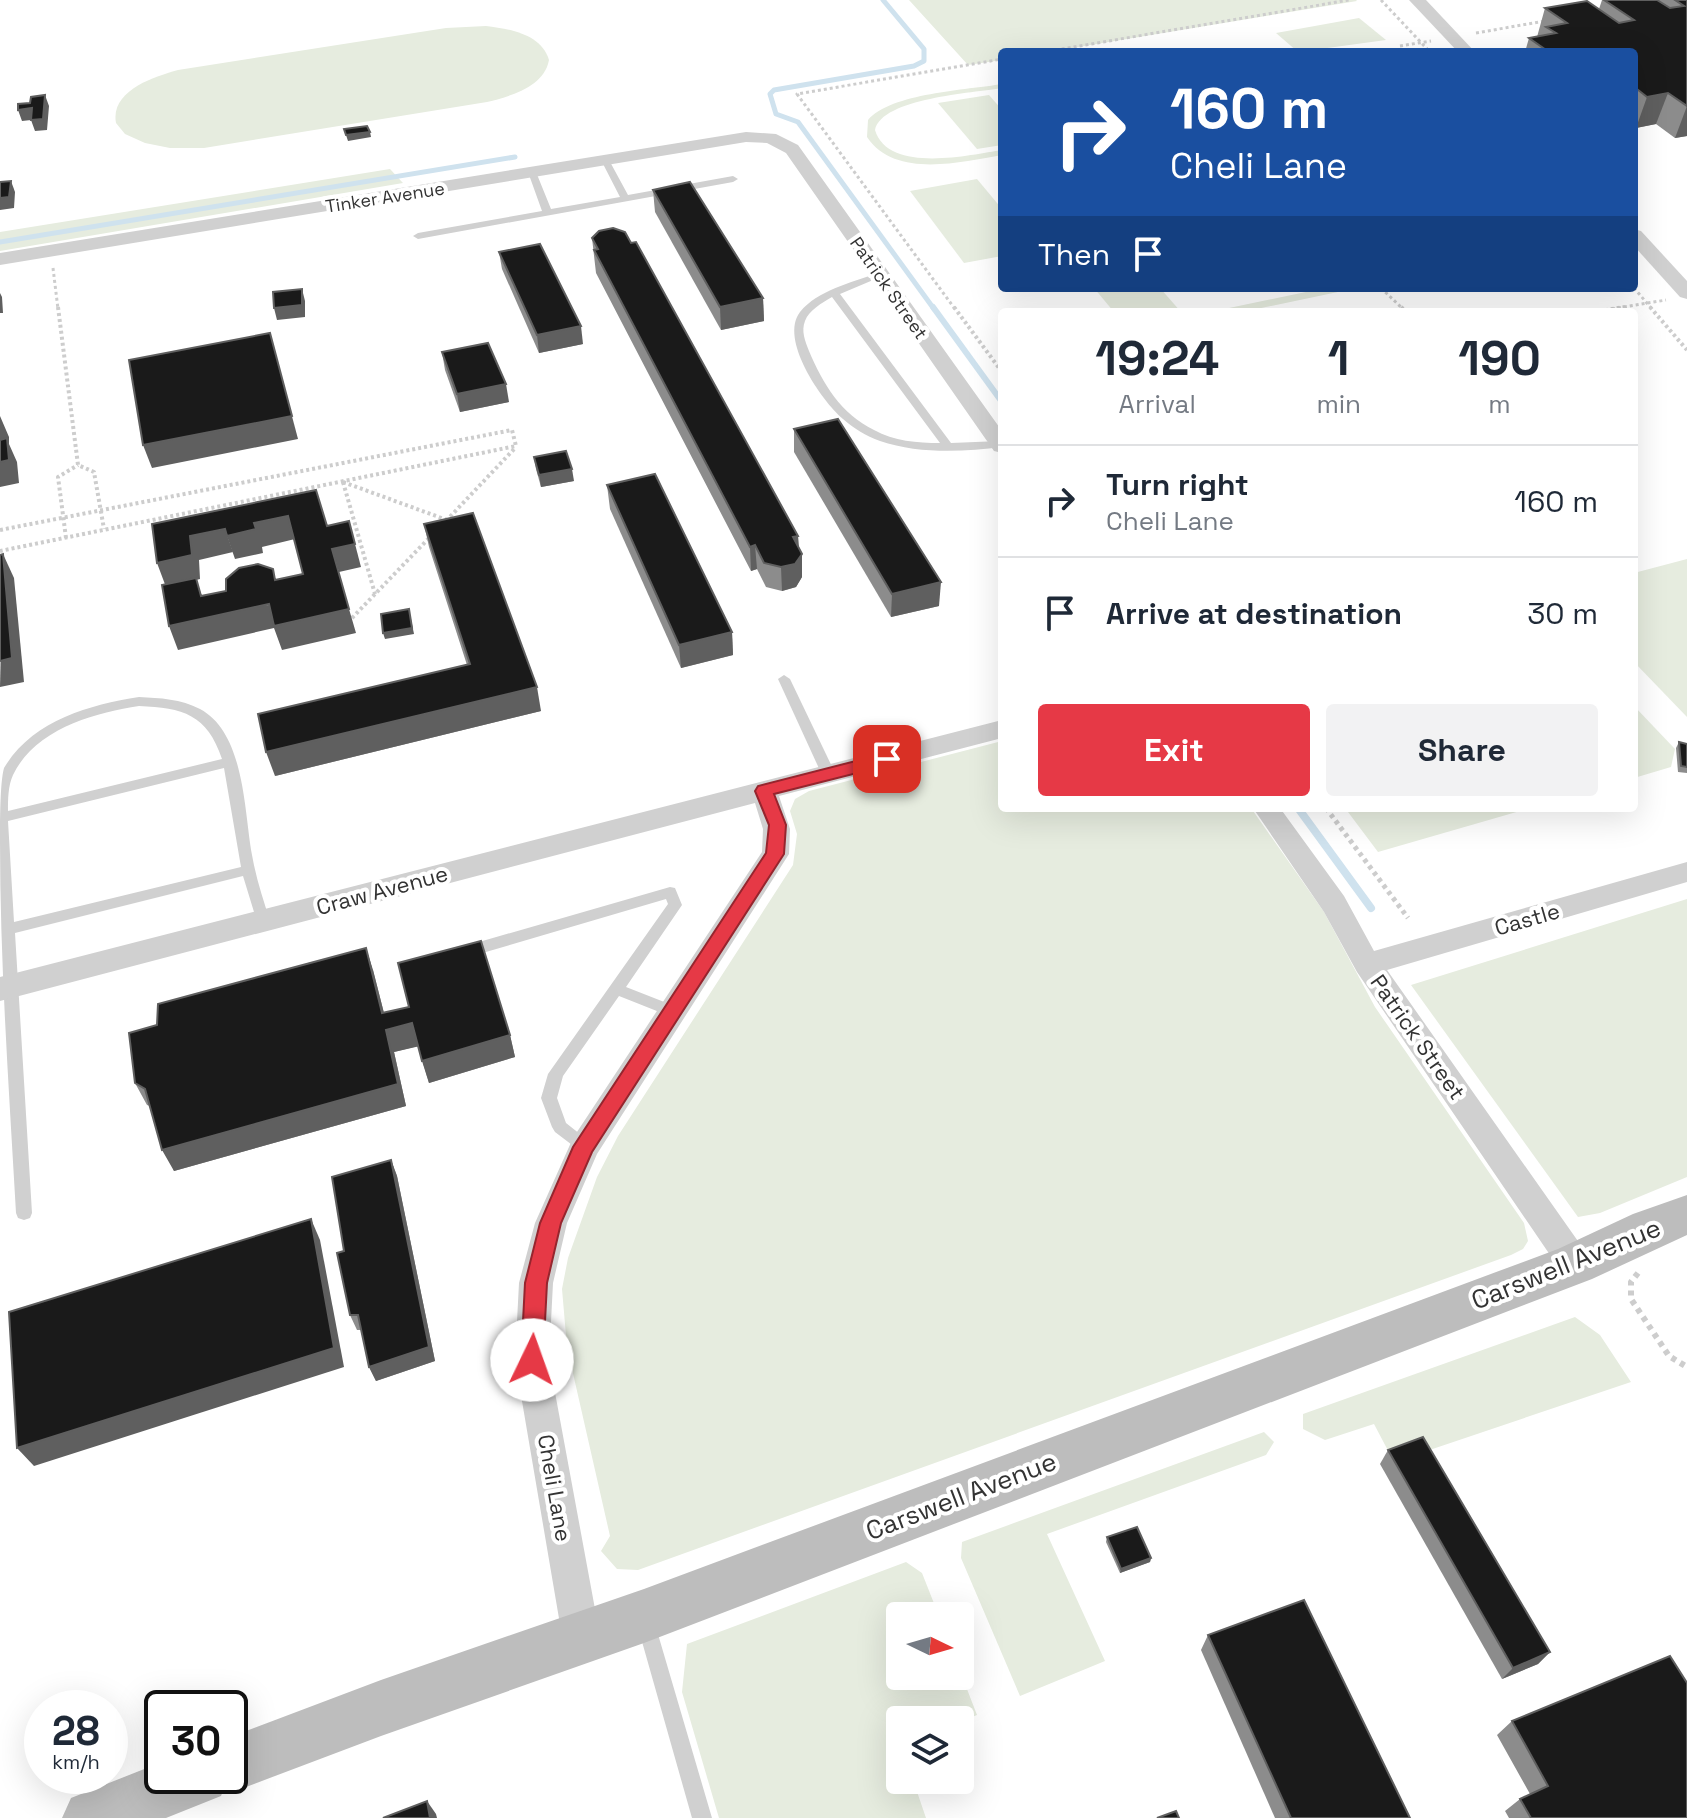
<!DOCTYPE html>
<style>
:root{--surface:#fff;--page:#f2f2f3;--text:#1f2937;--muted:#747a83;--line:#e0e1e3;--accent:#e63946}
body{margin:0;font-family:"Space Grotesk",sans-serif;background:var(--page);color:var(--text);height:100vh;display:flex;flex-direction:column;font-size:30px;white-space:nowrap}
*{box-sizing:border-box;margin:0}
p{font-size:26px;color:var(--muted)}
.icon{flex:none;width:44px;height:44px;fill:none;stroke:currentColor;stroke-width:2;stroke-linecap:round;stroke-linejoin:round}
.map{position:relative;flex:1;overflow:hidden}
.panel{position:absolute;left:998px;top:308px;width:640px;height:504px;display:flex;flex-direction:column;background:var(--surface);border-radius:8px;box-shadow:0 8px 32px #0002}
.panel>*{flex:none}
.top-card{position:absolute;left:998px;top:48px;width:640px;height:244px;border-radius:8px;box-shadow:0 8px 32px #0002;background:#1a4fa0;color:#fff;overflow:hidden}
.needle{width:52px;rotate:95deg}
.buttons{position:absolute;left:886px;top:1602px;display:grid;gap:16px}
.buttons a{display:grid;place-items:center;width:88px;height:88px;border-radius:8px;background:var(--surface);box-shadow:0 8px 32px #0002;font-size:40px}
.speed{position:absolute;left:24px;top:1690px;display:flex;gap:16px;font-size:40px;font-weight:700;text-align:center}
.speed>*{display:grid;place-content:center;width:104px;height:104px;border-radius:50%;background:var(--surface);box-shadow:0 8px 32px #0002;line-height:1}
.speed small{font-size:20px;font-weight:400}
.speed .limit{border:4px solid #111;border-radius:12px;background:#fff;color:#111}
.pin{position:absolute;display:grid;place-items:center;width:68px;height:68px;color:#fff;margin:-34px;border-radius:16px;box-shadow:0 4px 12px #0006}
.me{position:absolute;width:88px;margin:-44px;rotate:3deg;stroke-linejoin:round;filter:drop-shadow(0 0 6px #0008)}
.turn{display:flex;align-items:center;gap:28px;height:168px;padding:0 40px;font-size:36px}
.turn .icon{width:104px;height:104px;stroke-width:2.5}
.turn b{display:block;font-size:56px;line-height:68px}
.then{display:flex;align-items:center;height:76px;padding:0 40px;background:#0003;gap:16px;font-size:30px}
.eta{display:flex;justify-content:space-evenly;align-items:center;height:136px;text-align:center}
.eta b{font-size:48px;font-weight:700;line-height:56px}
.action{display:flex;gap:16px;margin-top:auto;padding:16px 40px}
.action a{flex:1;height:92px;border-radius:8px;background:var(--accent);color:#fff;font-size:32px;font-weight:700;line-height:92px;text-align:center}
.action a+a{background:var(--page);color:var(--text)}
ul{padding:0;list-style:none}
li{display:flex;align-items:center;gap:24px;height:112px;padding:0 40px;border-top:2px solid var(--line)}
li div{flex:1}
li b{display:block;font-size:30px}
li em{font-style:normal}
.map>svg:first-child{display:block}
</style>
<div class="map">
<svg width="1687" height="1818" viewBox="0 0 1687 1818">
<rect width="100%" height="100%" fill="#fff"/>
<!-- green -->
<g fill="#e6ecdf">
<polygon points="909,0 1356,0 1357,1 1048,52 1002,52 1002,60 968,65"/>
<polygon points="1359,18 1386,40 1298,52 1276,33"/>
<path d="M486,26C510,29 541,34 549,60C544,87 511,96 487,102L204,148H170L145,143L125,134L116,123C110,91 153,77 178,70L446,28Z"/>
<path d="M1002,84V88C973,93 882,98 875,130C888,174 970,155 1002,150V155C961,162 895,179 867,137L868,120C891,93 967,90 1002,84Z"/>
<polygon points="989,95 1002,110 1002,145 977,149 938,103"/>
<polygon points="390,169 403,183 0,251 0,232"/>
<polygon points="977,179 1002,209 1002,256 964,263 910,191"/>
<polygon points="1094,288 1160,288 1181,312 1114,312"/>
<polygon points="1325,288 1357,288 1242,312 1210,312"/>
<polygon points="1687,559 1687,717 1634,662 1634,573"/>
<polygon points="1634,706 1675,749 1671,767 1634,778"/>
<polygon points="1002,741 1002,808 1251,808 1324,912 1375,1007 1524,1223 1528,1241 1523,1249 1511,1255 638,1570 617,1569 601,1551 610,1536 567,1347 562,1289 568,1258 597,1177 618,1136 793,865 797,834 790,811 795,799 809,791"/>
<polygon points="1345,808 1530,808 1378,852"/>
<polygon points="1687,899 1687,1177 1600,1213 1578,1217 1411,985"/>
<polygon points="1575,1317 1600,1335 1631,1382 1394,1462 1374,1424 1325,1440 1303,1429 1303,1414"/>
<polygon points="1264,1432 1274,1442 1266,1455 1047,1534 1105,1661 1020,1696 961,1558 962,1542"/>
<polygon points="906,1562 922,1573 939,1616 900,1616 900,1676 960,1676 960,1671 977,1715 960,1722 900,1720 900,1780 913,1780 926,1818 719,1818 682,1692 687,1644"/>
</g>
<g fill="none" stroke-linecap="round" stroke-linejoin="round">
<!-- stream-far2 -->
<g stroke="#cfe2ee" stroke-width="5">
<polyline points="883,0 924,49 924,61 914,66 774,90 770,94 776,114 798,122 934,309"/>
<polyline points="0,242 515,157"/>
</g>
<!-- stream-far1 -->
<polyline stroke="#cfe2ee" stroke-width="6" points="933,307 1002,402"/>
<!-- stream -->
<polyline stroke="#cfe2ee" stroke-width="8" points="1298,808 1371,908"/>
<!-- path-far3 -->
<g stroke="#cdcdcd" stroke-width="3" stroke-dasharray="3 3" stroke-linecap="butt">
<polyline points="1381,0 1430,52"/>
<polyline points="1476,33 1545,21"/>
<polyline points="1400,46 1431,41"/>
<polyline points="1044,52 1349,0"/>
<polyline points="53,268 58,309"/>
<polyline points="1381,288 1403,309"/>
<polyline points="1634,288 1652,309"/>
<polyline points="955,309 797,94 1002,59"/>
<polyline points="1612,309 1666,300"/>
</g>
<!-- path-far2 -->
<g stroke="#cdcdcd" stroke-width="4" stroke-dasharray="3 3" stroke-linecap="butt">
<polyline points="58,307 78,465 94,472 104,529"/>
<polyline points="954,307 1002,372"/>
<polyline points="1401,307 1403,309"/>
<polyline points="1650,307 1687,350"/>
<polyline points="1593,312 1625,307"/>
<polyline points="343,482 375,594"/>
<polyline points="343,482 447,520"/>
<polyline points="446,521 516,447"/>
<polyline points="0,530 512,430 516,446 0,551"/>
<polyline points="66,538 58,477 78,465"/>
<polyline points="352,618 430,537"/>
</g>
<!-- path-far1 -->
<polyline stroke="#cdcdcd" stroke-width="5" stroke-dasharray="4 4" stroke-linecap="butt" points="1326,808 1408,918"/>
<!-- path -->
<polyline stroke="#cdcdcd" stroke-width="6" stroke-dasharray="5 5" stroke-linecap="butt" points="1638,1273 1631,1282 1631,1299 1669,1356 1687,1367"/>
<!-- lane -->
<g fill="#d0d0d0" fill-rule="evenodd">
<polygon points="605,157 609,160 628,195 733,176 738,179 733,182 418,239 413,236 418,233 542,211 528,172 532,169 536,172 551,209 620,197 601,160"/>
<path d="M877,273L885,275L840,294L951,443L1000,441L1002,447C963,452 918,454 880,441C866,436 853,428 843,419C821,400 779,339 800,312C818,290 851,283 877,273ZM832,297L940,443C917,443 894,441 874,430C841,414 823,384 809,351C805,341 801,331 805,321C809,310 822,303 832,297Z"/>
<polygon points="784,675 790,679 836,775 834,778 829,780 822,775 778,679"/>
<path d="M139,697C160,698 181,699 200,709C245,733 244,811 252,855C256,878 263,899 270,921L268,925H258L243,876L15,933L32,1213L30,1218L24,1220L18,1218L16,1213C9,1089 0,965 0,841C0,823 0,782 4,768C32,721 88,705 139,697ZM139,706C183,708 207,714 222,759L8,811C8,799 8,786 13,775C35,729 94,713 139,706ZM224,768L241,867L14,922L8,821Z"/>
<polygon points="670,887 675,888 682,905 626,987 677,1007 679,1011 677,1015 672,1017 619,996 563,1076 557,1098 566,1123 590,1142 592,1147 590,1152 584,1154 555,1132 552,1127 541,1098 548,1074 668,904 666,899 479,954 474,952 472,948 474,944 479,942"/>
<polygon points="646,1615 653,1617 655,1624 712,1818 692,1818 637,1624 639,1617"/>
</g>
<!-- street -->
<g fill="#d0d0d0" fill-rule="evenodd">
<polygon points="1409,0 1426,0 1475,52 1458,52"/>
<polygon points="746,132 776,134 798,145 1002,431 1002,453 994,451 786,153 767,143 746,142 0,265 0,253"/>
<polygon points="1634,229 1641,231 1687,281 1687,299 1680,297 1634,246"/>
<polygon points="1002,720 1002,738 779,796 790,829 789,854 597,1154 567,1223 553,1283 549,1360 600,1636 594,1649 581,1655 568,1649 562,1636 515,1360 519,1283 535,1223 573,1138 762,852 763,829 755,803 0,1001 0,977"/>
<polygon points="1253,808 1280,808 1344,896 1374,951 1687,862 1687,882 1387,970 1587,1254 1591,1264 1587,1274 1575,1279 1563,1274 1357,972 1324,912"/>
</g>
<!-- secondary -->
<polygon fill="#bdbdbd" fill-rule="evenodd" points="1687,1195 1687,1235 1592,1279 644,1643 381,1736 230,1793 223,1791 221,1796 166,1818 62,1818 71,1798 162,1762 162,1776 230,1776 230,1737 381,1680 644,1589 1558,1249 1633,1214"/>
</g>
<!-- wall -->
<g fill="#8c8c8c">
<polygon points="1602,0 1687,0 1687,136 1675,138 1656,124 1636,128 1634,127 1634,52 1525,52 1529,38 1537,37 1545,8 1599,9"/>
<polygon points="653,190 763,298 764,321 721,330 655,212"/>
<polygon points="592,238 798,536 802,577 796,587 782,591 766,587 757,569 751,571 596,273"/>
<polygon points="499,252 583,344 539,353 502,269"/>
<polygon points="442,352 509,402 460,412 445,370"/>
<polygon points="794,429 939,606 891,617 794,452"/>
<polygon points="534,457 574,481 541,487 536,469"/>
<polygon points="607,485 732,632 733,655 681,668 610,509"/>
<polygon points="424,524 541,711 275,776 467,665 429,547"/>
<polygon points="1679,742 1687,744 1687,773 1678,772 1676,748"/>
<polygon points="373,970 384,1013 510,1035 515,1057 429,1083 418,1046 394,1052 406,1106 174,1171 150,1106 147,1105 135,1083"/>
<polygon points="391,1160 397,1176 435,1361 376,1381 369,1367 361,1330 357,1330 350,1315 344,1251"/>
<polygon points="1388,1450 1550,1652 1538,1664 1502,1679 1380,1464"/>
<polygon points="1107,1537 1151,1558 1150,1562 1120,1573 1106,1542"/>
<polygon points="1208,1635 1410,1818 1275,1818 1201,1650"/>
<polygon points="1512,1721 1687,1818 1509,1818 1505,1811 1520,1799 1530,1794 1497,1735"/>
</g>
<!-- shaded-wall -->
<g fill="#5f5f5f">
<polygon points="1668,93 1656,124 1636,128 1647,97"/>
<polygon points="45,95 49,106 47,130 35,131 31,120 22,121 18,110"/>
<polygon points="1687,106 1687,136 1675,138"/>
<polygon points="370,132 371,137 348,141 346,135"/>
<polygon points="11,181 15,192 14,208 0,210 0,198"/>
<polygon points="302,289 305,301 305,317 277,320 274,308"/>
<polygon points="0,293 2,297 3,313 0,313"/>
<polygon points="763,298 764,321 721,330 720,307"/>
<polygon points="581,326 583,344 539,353 537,335"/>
<polygon points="270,333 298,439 152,468 143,445"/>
<polygon points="506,384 509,402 460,412 457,394"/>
<polygon points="0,416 9,437 9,444 17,462 19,483 0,487"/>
<polygon points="572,469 574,481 541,487 539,475"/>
<polygon points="288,516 295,539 262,547 263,553 235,559 227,536 254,523"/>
<polygon points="225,529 233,552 199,560 200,579 196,580 204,602 349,609 356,633 282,650 274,628 178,650 169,626 166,587 157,563 190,536"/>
<polygon points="798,536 799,558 802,554 802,577 796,587 782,591 781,567 793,537"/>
<polygon points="355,544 361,567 339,572 332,549"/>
<polygon points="755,545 757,569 751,571 750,547"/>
<polygon points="3,554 14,578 24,682 0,687"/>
<polygon points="941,582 939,606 891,617 892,594"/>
<polygon points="409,609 414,634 385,639 383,633"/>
<polygon points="732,632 733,655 681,668 679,645"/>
<polygon points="537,687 541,711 275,776 266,752"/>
<polygon points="366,948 373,970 388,1029 412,1023 420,1046 394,1052 406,1106 174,1171 162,1150 382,1013"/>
<polygon points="510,1035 515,1057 429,1083 422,1061"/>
<polygon points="391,1160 397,1176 435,1361 376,1381 369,1367"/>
<polygon points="311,1219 320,1240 344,1367 34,1466 17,1448"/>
<polygon points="1151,1558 1150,1562 1120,1573 1121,1569"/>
<polygon points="1550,1652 1538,1664 1502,1679 1513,1668"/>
<polygon points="427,1801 436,1814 437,1818 430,1818"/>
</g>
<!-- building -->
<g fill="#1a1a1a" stroke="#5f5f5f" stroke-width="2">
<polygon points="1604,0 1657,0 1670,8 1684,6 1675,0 1687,0 1687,106 1668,93 1647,97 1637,89 1634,90 1634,52 1549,52 1529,38 1556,33 1546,27 1567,23 1545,8 1587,1 1619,23 1634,20"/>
<polygon points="45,95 43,119 31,120 32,108 18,110 18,104 30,103 31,97"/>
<polygon points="367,126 370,132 346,135 344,129"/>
<polygon points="11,181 9,197 0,198 0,182"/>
<polygon points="690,182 763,298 720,307 653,190"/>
<polygon points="613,228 625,232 631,243 636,242 798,536 793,537 802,554 795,564 781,567 764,563 755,545 750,547 594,250 598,249 592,238 599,231"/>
<polygon points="540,244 581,326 537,335 499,252"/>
<polygon points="302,289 302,305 274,308 273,292"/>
<polygon points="270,333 292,416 143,445 129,360"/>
<polygon points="488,343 506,384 457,394 442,352"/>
<polygon points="838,419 941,582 892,594 794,429"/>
<polygon points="7,438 9,460 0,462 0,440"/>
<polygon points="566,451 572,469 539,475 534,457"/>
<polygon points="655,474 732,632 679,645 607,485"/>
<polygon points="316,490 327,526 349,521 355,544 332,549 349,609 274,626 269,604 169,626 162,585 196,578 201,596 226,591 226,579 239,568 258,564 273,569 275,580 303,574 288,516 254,523 256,529 227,536 225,529 190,536 192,555 157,563 152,524"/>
<polygon points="473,513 537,687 266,752 258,714 470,664 424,524"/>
<polygon points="3,554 12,658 0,661 0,555"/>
<polygon points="409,609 412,628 383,633 381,614"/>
<polygon points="1679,742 1687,744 1687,767 1681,766"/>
<polygon points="481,941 510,1035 422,1061 412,1023 386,1030 398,1084 162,1150 145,1089 135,1083 129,1033 157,1025 158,1004 366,948 382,1013 409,1007 398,963"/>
<polygon points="391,1160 429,1347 369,1367 358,1315 350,1315 337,1253 344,1251 332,1177"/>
<polygon points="311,1219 334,1348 17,1448 9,1312"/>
<polygon points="1423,1437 1550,1652 1513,1668 1388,1450"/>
<polygon points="1137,1527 1151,1558 1121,1569 1107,1537"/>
<polygon points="1304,1600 1410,1818 1291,1818 1208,1635"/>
<polygon points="1670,1656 1687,1683 1687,1818 1531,1818 1520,1799 1548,1786 1512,1721"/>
<polygon points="427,1801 430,1818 383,1818"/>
<polygon points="1176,1811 1179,1818 1157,1818"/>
</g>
<!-- route -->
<polygon fill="#e63946" stroke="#96252e" stroke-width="2" points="887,753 895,759 893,764 774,794 786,825 784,854 592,1152 561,1223 547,1283 543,1360 540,1368 532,1371 524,1368 521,1360 525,1283 540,1223 573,1147 766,853 769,825 755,791 758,786"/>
<g text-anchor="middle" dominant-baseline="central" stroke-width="8" stroke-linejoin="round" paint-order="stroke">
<!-- far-street labels -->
<g font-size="18" fill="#333" stroke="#fff">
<text transform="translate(385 197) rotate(-9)">Tinker Avenue</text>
<text transform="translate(889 288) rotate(55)">Patrick Street</text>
</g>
<!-- street labels -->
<g font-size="22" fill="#333" stroke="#fff">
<text transform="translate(382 890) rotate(-15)">Craw Avenue</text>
<text transform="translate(1527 919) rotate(-16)">Castle</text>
<text transform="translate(1418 1037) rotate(55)">Patrick Street</text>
<text transform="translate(555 1488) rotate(80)">Cheli Lane</text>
</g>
<!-- near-street labels -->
<g font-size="26" fill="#333" stroke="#fff">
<text transform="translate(1566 1264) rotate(-22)">Carswell Avenue</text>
<text transform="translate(961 1496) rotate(-21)">Carswell Avenue</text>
</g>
</g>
</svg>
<div class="buttons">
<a><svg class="needle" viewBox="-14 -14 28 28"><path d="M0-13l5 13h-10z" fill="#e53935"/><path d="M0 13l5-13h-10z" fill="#747a83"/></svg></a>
<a><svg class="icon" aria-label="layers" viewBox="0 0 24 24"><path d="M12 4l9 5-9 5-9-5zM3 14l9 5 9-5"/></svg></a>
</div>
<div class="speed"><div>28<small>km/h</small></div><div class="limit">30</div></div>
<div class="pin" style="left:887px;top:759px;background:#d93025"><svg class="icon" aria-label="arrive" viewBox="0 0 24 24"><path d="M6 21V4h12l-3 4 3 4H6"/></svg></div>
<svg class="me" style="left:532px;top:1360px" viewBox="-20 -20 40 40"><circle r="19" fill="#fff"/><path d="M0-13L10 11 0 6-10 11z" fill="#e63946"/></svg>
<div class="top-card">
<div class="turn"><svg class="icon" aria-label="right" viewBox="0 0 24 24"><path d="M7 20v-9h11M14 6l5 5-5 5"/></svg><div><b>160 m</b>Cheli Lane</div></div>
<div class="then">Then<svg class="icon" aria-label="arrive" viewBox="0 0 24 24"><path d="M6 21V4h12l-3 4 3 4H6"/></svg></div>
</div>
<section class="panel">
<div class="eta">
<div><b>19:24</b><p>Arrival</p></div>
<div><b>1</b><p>min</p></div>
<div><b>190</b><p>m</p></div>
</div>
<ul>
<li><svg class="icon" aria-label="right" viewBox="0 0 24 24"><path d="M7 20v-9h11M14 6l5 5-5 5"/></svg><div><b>Turn right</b><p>Cheli Lane</p></div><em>160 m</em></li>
<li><svg class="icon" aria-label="arrive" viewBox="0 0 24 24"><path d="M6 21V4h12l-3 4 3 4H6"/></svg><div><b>Arrive at destination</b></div><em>30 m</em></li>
</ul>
<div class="action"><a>Exit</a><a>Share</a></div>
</section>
</div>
